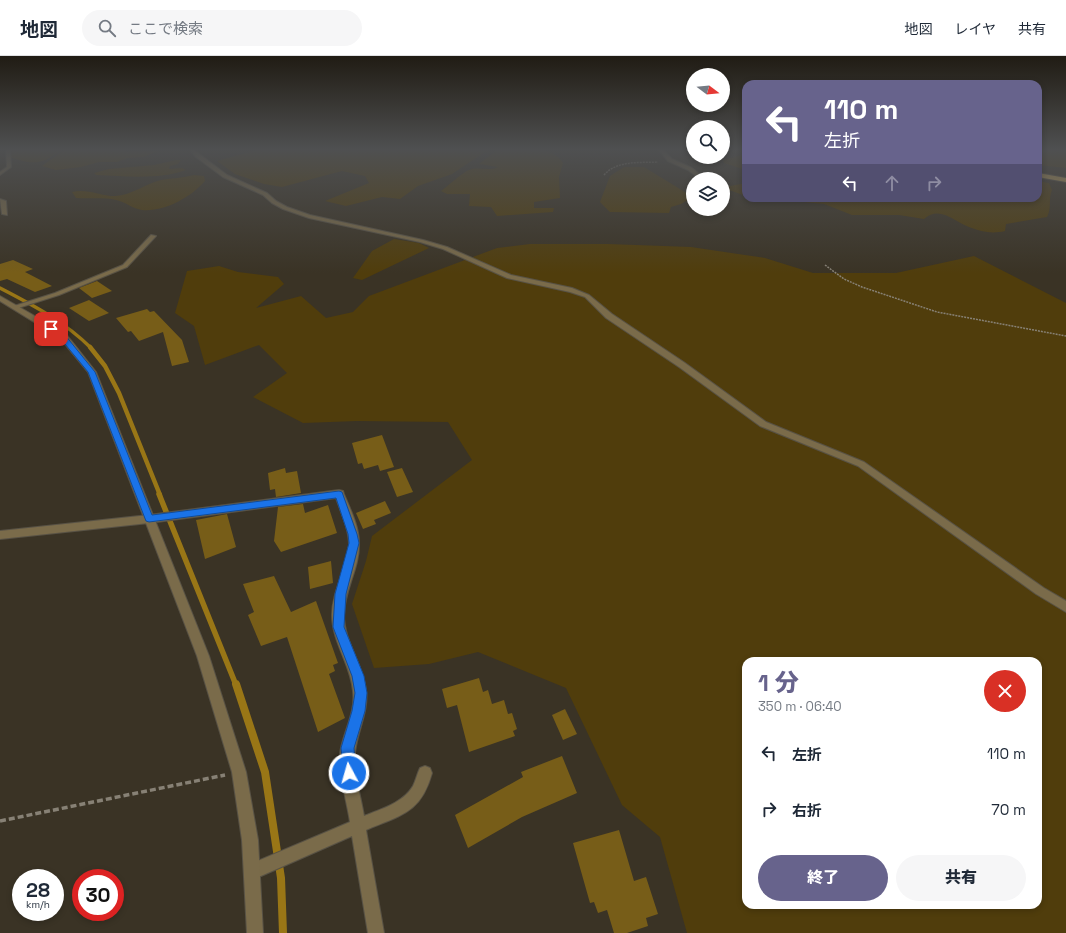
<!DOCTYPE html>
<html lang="ja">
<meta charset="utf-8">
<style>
:root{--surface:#fff;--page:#f6f6f7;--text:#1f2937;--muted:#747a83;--line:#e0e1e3;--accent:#67638c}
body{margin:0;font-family:"Space Grotesk","Noto Sans JP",sans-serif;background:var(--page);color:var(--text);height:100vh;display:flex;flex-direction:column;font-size:15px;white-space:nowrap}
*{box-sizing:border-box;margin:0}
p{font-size:13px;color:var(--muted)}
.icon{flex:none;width:22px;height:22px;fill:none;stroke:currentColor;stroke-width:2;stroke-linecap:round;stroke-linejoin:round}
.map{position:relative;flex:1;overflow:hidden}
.panel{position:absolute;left:742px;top:601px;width:300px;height:252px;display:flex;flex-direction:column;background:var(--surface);border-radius:12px;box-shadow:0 2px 6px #0003}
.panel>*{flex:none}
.guide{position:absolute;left:742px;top:24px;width:300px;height:122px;border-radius:12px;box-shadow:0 2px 6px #0003;background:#67638c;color:#fff;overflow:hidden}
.needle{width:26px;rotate:106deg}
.tools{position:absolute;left:686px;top:12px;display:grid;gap:8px}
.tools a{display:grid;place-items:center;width:44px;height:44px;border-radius:50%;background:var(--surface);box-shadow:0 2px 6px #0003;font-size:20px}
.speed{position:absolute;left:12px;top:813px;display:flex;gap:8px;font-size:20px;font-weight:700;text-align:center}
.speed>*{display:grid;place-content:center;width:52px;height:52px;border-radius:50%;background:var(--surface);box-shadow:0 2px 6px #0003;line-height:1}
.speed small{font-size:10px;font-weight:400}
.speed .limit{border:6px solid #d22;background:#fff;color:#111}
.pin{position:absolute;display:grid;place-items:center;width:34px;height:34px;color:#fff;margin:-17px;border-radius:8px;box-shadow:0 2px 6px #0006}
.me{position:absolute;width:44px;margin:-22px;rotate:354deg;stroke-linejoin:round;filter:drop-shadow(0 0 3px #0008)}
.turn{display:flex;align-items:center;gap:14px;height:84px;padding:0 16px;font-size:18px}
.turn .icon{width:52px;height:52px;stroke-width:2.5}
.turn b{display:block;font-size:28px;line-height:34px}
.lanes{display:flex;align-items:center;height:38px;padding:0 16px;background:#0003;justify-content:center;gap:20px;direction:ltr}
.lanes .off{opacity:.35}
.round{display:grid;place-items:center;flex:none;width:42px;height:42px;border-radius:21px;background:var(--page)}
.headline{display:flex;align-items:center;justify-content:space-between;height:68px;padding:0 16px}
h1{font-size:24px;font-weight:800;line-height:30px;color:var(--accent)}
.primary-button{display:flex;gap:8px;margin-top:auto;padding:8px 16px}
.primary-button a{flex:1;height:46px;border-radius:24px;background:var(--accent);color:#fff;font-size:16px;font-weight:800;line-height:46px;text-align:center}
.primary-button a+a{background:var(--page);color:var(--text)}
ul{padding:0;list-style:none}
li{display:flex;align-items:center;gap:12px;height:56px;padding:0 16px}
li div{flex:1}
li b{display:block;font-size:15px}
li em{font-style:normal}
header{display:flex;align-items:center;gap:24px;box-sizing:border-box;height:56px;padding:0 20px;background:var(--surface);border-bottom:1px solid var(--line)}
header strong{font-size:19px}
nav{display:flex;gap:22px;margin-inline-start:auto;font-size:14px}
.search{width:280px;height:36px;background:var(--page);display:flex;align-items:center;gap:10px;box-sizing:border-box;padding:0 14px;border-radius:22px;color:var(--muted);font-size:15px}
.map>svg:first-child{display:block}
</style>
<header>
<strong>地図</strong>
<div class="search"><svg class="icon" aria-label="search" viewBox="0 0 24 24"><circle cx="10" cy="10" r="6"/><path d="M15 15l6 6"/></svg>ここで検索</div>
<nav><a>地図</a><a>レイヤ</a><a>共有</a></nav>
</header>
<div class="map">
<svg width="1066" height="877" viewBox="0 0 1066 877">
<rect width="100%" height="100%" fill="#3a3325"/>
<!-- green -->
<g fill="#503d0c" fill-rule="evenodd">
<path d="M12,94H61C42,109 33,109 10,101Z"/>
<polygon points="64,94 126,94 124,96 158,95 143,101 127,102 117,106 99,106 81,111 56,114 42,110"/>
<polygon points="257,94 488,94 452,118 418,130 400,143 382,141 346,150 325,145 369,127 365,120 342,115 282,131 264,128 235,118 217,105"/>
<path d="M497,94C517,94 551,87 563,107L559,121L560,142L534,146V152H554L553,156L497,160L491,151L469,150L470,138H447L441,135C448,130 463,116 469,114C479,110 489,116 498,111L479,108Z"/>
<polygon points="1038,94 1066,94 1066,112 1038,109"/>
<polygon points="746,98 746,114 724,107 723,104"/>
<path d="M176,104H181L178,108L170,110L169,113L182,112L186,114C158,124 126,120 96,119L94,117L109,113L154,109Z"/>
<polygon points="624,111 644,111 693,141 681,148 671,151 669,157 610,156 600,146 610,120"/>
<path d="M194,119L204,120L205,125C191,141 165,156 142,154C133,153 126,146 116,144C104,141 90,143 76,142L72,136C87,132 100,140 115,140C132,139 145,128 161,124C172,122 183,122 194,119Z"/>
<path d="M1038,125L1049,127L1052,134C1048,143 1052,152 1047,161L1006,168L1005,175C992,178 982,176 969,171C954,166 940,149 924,163L899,159H852L824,148L762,142H1038Z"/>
<polygon points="746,127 746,140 729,134 725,131"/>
<polygon points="394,183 419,187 429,192 362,224 353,222 372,195"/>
<path d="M530,188H608L691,191L765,202L813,217H896L974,200L1066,247V877H687L660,781L622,749L566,632L478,596L429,608L374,612L352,548L366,505L372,480L472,404L448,366L357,365L303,367L253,341L287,317L259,289L205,309L194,270L175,257L187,215L219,210L238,216L278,221L284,228L256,252L301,240L326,262L353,256L369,240L497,192ZM746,605H1038V849H746Z"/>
</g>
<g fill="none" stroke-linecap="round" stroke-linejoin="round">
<!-- stream-far3 -->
<path stroke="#997616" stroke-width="3.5" d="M0,232C33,249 65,266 91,292"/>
<!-- stream-far2 -->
<polyline stroke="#997616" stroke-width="4.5" points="90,291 105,310 119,337 160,439"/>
<!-- stream-far1 -->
<polyline stroke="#997616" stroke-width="5.5" points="159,438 236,629"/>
<!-- stream -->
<polyline stroke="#997616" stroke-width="8" points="236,628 265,716 281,822 283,877"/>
</g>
<!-- building -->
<g fill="#775d18">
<polygon points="13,204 33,213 25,216 52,230 35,236 7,223 0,225 0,208"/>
<polygon points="97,225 112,235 92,242 79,232"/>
<polygon points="89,244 109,257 89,265 69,252"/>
<polygon points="147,253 150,256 154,255 182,284 189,306 172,310 163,276 139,285 131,275 128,276 116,262"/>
<polygon points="382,379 394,411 380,415 378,409 364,413 362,407 358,408 352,387"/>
<polygon points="285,412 286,417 297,415 301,437 276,441 275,433 270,434 268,417"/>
<polygon points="402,412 413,436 397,441 387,416"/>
<polygon points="385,445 391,457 374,464 376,468 363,473 356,457"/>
<polygon points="303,448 305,457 328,449 337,477 281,496 274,485 278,451"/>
<polygon points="227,458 236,491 205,503 196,464"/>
<polygon points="331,505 333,527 310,533 308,511"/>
<polygon points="274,520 291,556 316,545 338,607 333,609 335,615 329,618 345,662 318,676 287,581 261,590 248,559 254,556 243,528"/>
<polygon points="479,622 483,636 488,634 492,648 504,644 508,658 512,657 517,673 513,675 515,680 469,696 457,649 447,652 442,633"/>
<polygon points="565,653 577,678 563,684 552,659"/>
<polygon points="562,700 577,737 522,761 468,792 455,759 523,721 521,716"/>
<polygon points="619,774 634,825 646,821 658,858 646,862 648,870 627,877 614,877 607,854 598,857 594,846 590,847 573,787"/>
</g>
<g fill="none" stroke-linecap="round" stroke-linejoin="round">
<!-- minor casing -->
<g stroke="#585245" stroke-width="2">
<g id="minor">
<polygon points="6,94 10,94 11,111 0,119 0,116 7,111"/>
<polygon points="190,94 194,94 227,119 267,137 276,145 287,151 310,159 423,184 447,191 511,219 572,232 589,239 612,258 685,307 766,366 864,406 1044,532 1066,545 1066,556 1036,538 858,410 760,370 679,311 606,262 585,241 570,236 507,222 443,193 420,186 309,162 283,153 272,147 263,139 223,121 196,101"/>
<polygon points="659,94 663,94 672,103 692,112 705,123 700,123 688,114 668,105"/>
<polygon points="0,143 6,145 7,159 2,158"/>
<polygon points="151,179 156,180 127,211 59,239 15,253 11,251 55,237 123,209"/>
<path d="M339,434L343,435L344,438C350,453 359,470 359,487C360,512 344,534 344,559C344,586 363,608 366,634C369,656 357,675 355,697C353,716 361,741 364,760C381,753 403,747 413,730C416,724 417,718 420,712L425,710L430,712L432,717C421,757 401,759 366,774L384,877H368L352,780L252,824L246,822L244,816L246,810L350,766C347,746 338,716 340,697C343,676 356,657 353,635C351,609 332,586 332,559C332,535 347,513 349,489C349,473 341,457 336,442L149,467L0,483V475L149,459Z"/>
</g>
</g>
<!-- tertiary casing -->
<g stroke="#585245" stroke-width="2">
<polygon id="tertiary" points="0,240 66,278 96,316 209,600 246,716 258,784 263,877 247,877 242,784 232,716 197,600 88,316 60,282 0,245"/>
</g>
<!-- motorway casing -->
<g stroke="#585245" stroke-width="2">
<polygon id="motorway" points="1038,117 1066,122 1066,126 1038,121"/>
</g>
<!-- path-far1 -->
<g stroke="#878175" stroke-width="1.5" stroke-dasharray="2 1" stroke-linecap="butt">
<path d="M604,119C617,104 640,107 658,106"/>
<polyline points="825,209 844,223 862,231 937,256 1066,280"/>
</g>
<!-- path -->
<polyline stroke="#878175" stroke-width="3.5" stroke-dasharray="6 3" stroke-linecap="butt" points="0,765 225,719"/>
<!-- minor -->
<use href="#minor" fill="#7a6b4a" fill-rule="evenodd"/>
<!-- tertiary -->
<use href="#tertiary" fill="#7a6b4a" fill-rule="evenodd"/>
<!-- motorway -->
<use href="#motorway" fill="#d9b45f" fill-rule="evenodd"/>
</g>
<!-- sky -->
<linearGradient id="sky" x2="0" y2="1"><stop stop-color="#201c14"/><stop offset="0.43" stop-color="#4f5051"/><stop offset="1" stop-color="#4f5051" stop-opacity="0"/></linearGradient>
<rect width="1066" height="217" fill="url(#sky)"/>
<!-- route -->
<polygon fill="#1a73e8" stroke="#114b97" points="49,272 53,272 65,279 95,316 152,459 339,435 342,436 357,478 359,487 346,538 344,571 364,620 367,637 365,655 354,692 356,717 354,722 349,724 345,722 343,717 341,692 352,655 355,637 352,620 333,571 335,538 349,487 348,478 336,442 149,466 146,465 88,316 60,282 49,275"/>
</svg>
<div class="tools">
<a><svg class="needle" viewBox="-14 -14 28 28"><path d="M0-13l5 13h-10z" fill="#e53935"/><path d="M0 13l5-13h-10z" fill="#747a83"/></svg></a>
<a><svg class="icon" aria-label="search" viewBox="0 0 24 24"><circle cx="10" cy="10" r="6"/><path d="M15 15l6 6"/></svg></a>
<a><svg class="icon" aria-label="layers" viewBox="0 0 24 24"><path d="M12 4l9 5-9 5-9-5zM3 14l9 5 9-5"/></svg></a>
</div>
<div class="speed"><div>28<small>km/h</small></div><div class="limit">30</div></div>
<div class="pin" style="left:51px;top:273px;background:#d93025"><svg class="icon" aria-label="arrive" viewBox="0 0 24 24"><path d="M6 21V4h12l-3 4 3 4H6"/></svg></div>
<svg class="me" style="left:349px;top:717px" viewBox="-20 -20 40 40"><circle r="17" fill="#1a73e8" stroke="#fff" stroke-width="3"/><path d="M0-11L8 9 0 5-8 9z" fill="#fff"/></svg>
<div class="guide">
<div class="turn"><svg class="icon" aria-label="left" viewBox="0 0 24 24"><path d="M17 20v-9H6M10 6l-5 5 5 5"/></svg><div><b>110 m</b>左折</div></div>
<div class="lanes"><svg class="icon" aria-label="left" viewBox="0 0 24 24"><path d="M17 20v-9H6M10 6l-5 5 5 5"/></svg><svg class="icon off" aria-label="ahead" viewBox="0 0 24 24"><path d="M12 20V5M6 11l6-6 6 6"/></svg><svg class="icon off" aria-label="right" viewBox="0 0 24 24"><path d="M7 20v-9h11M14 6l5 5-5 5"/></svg></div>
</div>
<section class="panel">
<div class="headline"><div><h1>1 分</h1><p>350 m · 06:40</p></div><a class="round" style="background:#d93025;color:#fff"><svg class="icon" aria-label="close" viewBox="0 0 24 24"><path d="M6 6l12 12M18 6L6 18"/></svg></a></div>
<ul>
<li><svg class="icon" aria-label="left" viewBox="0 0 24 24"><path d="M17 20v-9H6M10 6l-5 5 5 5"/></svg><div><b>左折</b></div><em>110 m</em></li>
<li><svg class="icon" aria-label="right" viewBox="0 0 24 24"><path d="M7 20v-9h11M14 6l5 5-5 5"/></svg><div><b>右折</b></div><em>70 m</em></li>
</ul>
<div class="primary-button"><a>終了</a><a>共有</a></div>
</section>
</div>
